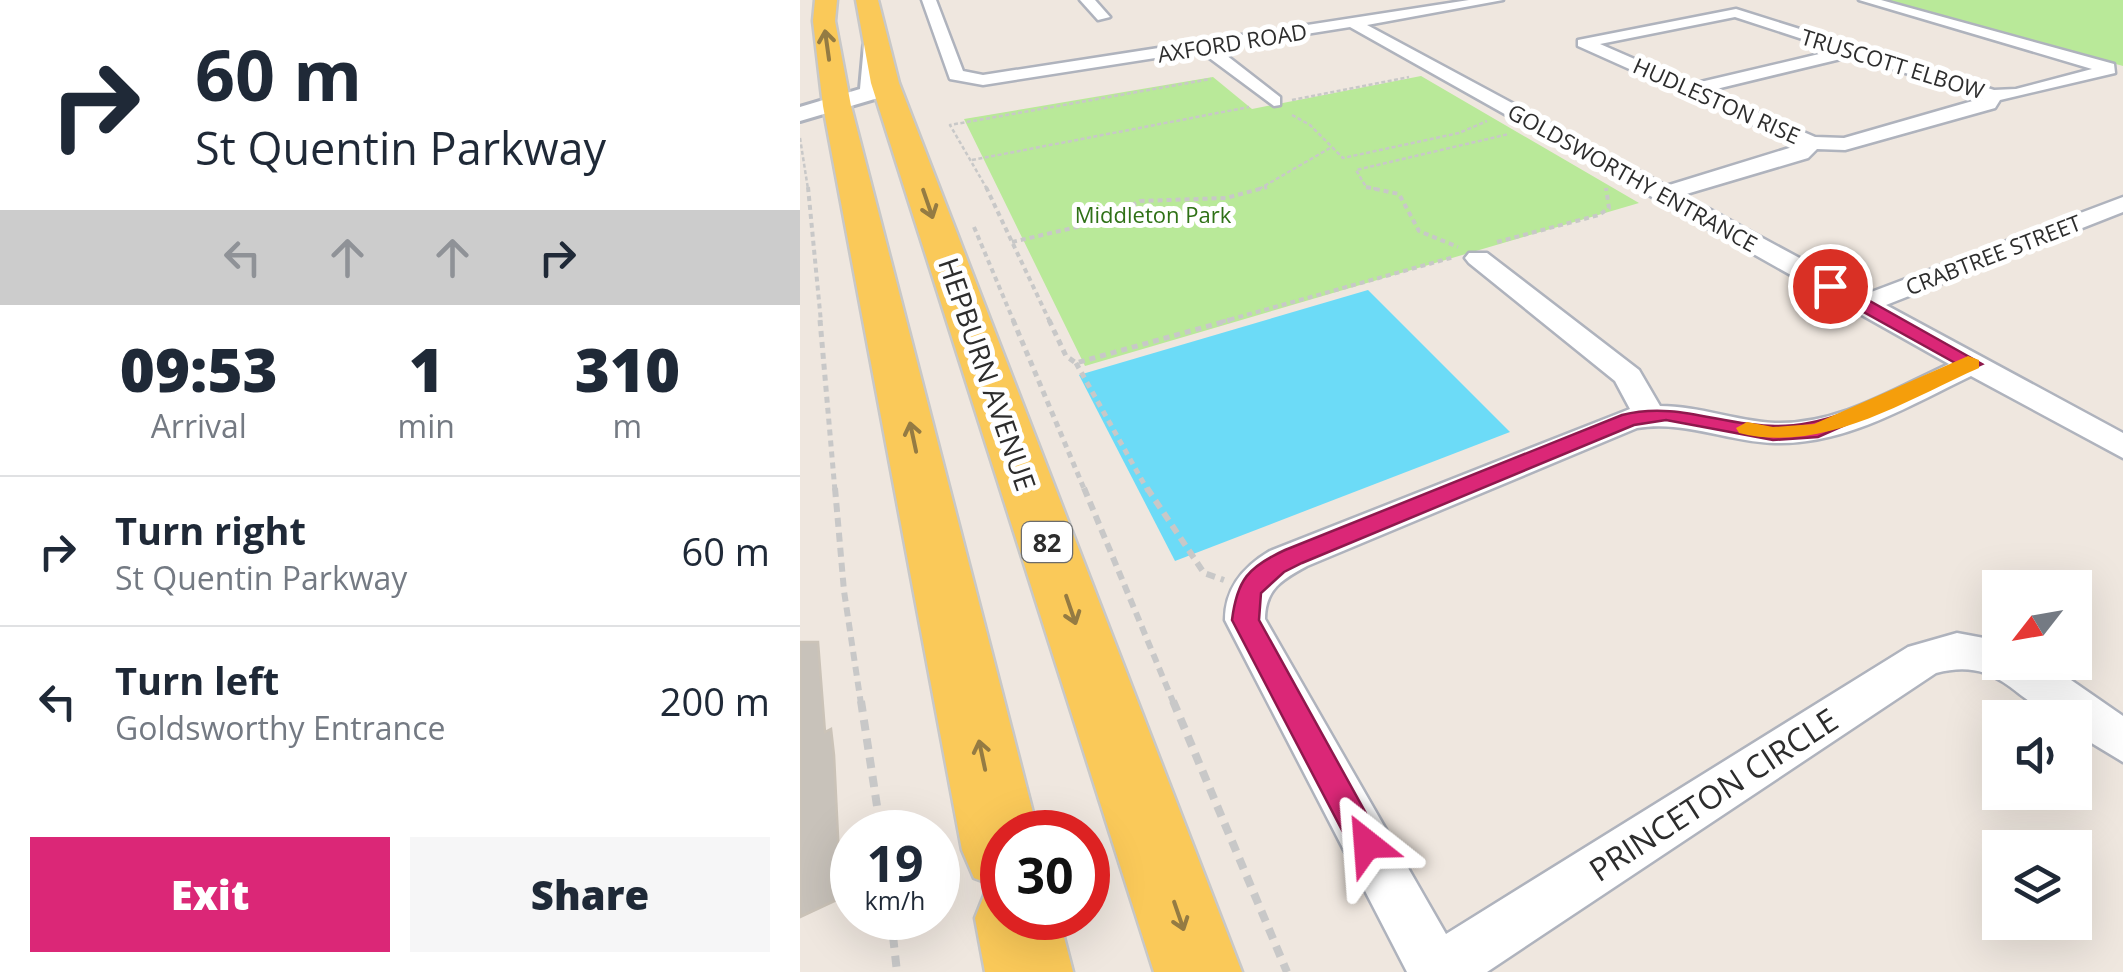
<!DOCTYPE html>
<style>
:root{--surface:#fff;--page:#f6f6f7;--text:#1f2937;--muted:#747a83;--line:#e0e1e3;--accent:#db2777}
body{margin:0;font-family:"Open Sans",sans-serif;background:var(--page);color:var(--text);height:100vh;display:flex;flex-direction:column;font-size:38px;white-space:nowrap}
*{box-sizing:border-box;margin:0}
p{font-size:32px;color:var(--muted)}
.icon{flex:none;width:55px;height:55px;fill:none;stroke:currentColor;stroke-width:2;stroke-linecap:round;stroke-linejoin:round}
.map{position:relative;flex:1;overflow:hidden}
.details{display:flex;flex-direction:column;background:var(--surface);width:800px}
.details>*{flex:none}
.guide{background:#fff;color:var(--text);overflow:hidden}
.needle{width:65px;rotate:239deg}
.tools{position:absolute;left:1182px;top:570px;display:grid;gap:20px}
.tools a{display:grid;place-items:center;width:110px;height:110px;border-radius:0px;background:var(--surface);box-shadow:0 10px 40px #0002;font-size:50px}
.speed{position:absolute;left:30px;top:810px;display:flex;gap:20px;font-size:50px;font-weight:700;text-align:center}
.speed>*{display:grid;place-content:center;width:130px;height:130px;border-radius:50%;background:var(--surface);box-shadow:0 10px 40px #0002;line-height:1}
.speed small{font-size:25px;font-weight:400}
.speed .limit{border:15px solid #d22;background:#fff;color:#111}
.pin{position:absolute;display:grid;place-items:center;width:85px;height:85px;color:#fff;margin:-42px;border:5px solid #fff;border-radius:50%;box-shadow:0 2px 10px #0007}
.me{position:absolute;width:110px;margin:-55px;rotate:332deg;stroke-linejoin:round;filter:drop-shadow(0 0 8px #0008)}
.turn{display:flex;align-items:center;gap:35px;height:210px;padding:0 30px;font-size:45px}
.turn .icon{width:130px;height:130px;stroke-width:2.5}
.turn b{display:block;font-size:70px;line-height:85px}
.lanes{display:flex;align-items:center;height:95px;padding:0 30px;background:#0003;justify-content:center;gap:50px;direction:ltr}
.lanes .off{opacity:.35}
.eta{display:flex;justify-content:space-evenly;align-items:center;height:170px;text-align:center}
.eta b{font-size:60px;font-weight:800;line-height:70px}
.primary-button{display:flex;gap:20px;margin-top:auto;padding:20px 30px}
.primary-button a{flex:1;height:115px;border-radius:0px;background:var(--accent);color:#fff;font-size:40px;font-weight:800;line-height:115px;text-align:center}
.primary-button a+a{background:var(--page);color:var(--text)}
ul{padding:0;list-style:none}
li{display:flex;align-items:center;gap:30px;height:150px;padding:0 30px;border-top:2px solid var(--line)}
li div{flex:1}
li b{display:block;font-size:38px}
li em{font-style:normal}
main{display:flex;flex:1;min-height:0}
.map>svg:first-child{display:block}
</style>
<main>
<section class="details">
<div class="guide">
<div class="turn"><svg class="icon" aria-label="right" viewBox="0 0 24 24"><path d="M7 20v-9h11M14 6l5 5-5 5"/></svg><div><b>60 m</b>St Quentin Parkway</div></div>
<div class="lanes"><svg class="icon off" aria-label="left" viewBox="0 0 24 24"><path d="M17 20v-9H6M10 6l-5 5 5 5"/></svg><svg class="icon off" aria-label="ahead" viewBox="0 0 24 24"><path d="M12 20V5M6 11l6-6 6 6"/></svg><svg class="icon off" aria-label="ahead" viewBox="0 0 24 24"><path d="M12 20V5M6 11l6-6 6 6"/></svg><svg class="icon" aria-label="right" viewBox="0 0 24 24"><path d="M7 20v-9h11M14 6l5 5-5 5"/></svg></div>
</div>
<div class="eta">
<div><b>09:53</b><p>Arrival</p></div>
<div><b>1</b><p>min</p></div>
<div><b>310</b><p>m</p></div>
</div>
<ul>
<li><svg class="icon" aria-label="right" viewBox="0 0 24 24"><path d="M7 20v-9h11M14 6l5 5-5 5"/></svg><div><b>Turn right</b><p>St Quentin Parkway</p></div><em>60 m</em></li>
<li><svg class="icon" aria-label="left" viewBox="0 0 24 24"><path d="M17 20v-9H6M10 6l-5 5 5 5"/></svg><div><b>Turn left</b><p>Goldsworthy Entrance</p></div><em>200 m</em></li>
</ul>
<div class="primary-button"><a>Exit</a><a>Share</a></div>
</section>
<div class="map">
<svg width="1323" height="972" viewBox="0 0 1323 972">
<rect width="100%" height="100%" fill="#efe7df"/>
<!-- green -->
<g fill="#b9e999">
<polygon points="1086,0 1323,0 1323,66"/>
<polygon points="621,76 839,203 285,366 164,119 413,77 452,109"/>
</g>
<!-- water -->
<polygon fill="#6cdbf7" points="568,290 710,432 375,561 279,375"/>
<!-- building -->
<polygon fill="#c8c2ba" stroke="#cbc3b8" stroke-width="2.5" points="0,642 18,642 25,732 31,729 34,755 41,898 0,917"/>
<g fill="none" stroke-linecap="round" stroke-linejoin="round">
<!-- minor casing -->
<g stroke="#afb3bd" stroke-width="5">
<g id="minor">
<path d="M122,0H136L163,71L183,75L669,0H703L567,25L866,186L999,145L778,46V40L936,9L1194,90L1216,89L1292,69L1059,0H1081L1314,64L1315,73L1200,100L1195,108L1045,150L1017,149L1008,158L883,195L1066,294L1323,197V212L1086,305L1323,433V458L1171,376C1110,405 1046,445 975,443C928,442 885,420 837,428L507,566C483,579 465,589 465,619L646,934L1108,647L1157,633L1200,641V662H1245L1323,716V762L1275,733V718C1219,718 1209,653 1136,673L687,972H607L425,620C425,588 443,567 470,551L830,409L815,381L669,263L665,258L669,253H687L839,370L860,406C899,406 936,421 975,423C1038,425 1094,389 1149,364L550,27L417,48L480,97V105L474,106L400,51L183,85L150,79ZM935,17L1036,50L892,84L800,44ZM1053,56L1183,98L1044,138L1015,137L908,91Z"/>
<polygon points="280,0 295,0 310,17 298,20"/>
</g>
</g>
<!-- tertiary casing -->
<g stroke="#afb3bd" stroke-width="6">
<polygon id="tertiary" points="74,39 84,45 78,98 0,121 0,107 60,89 64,45"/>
</g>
<!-- primary casing -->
<g stroke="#c8c8c8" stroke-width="5">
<g id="primary">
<polygon points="15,0 37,0 35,21 51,106 238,832 202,832 202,918 259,918 273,972 185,972 175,918 187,888 193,885 174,878 162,850 23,106 13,21"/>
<polygon points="56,0 78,0 99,83 442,972 354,972 71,83"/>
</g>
</g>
<!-- path-far4 -->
<g stroke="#c8c8c8" stroke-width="2.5" stroke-dasharray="4 2.5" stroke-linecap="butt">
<polyline points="492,100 609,77"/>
<polyline points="492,115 510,125 543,158 659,133 687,121"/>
<polyline points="0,138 8,189"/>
<polyline points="172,160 449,107"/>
<polyline points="187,189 150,125 411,79"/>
<polyline points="459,189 530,148"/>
<polyline points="577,189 566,187 556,170 709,134"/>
</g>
<!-- path-far3 -->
<g stroke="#c8c8c8" stroke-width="4" stroke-dasharray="5 4" stroke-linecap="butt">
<polyline points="8,187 21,322"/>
<polyline points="186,187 250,322"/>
<polyline points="566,187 599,194 619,231 658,247"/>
<polyline points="174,227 214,322"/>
<polyline points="212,242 303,221 340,201 426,198 467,187"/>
<polyline points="697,242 799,215 809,208 806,188"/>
<polyline points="421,322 654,257"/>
</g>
<!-- path-far2 -->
<g stroke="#c8c8c8" stroke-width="5" stroke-dasharray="6 5" stroke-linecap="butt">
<polyline points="20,320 35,491"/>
<polyline points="213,320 285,491"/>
<polyline points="249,320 266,356 276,363 430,320"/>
<polyline points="276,363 348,491"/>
</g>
<!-- path-far1 -->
<g stroke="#c8c8c8" stroke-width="6" stroke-dasharray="9 6" stroke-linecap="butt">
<polyline points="35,488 44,591 61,704"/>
<polyline points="284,488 374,704"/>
<polyline points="347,488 404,573 424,580"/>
</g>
<!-- path -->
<g stroke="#c8c8c8" stroke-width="8" stroke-dasharray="11 8" stroke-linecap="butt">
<polyline points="61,701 81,832"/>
<polyline points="373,701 487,972"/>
<polyline points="91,918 97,972"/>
</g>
<!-- minor -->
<use href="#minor" fill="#fff" fill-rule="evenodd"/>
<!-- tertiary -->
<use href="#tertiary" fill="#fff" fill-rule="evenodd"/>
<!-- primary -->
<use href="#primary" fill="#fac959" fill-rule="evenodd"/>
</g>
<!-- one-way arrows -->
<defs><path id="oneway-shaft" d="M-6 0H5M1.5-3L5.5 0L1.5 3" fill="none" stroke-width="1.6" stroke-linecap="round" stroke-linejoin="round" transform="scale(2.5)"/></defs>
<g stroke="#947b43">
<use href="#oneway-shaft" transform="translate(27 45) rotate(-98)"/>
<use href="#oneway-shaft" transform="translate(128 204) rotate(71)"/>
<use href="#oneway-shaft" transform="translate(113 437) rotate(-102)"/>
<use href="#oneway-shaft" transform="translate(271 610) rotate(71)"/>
<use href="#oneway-shaft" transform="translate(182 755) rotate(-102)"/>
<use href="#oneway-shaft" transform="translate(379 916) rotate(71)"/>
</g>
<!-- route -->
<path fill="#db2777" stroke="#8e194d" stroke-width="2.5" d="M1024,282H1036L1182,364L1018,437L973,440L866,420L834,425L502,563L484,572L461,593L459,620L583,844L579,855L567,860L555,855L432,620C437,580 448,567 485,550L822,415C877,401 922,426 975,426C1037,427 1101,387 1157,364L1024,290Z"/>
<!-- slow -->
<path fill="#f59e0b" d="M1168,356L1179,360V368C1104,401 1023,454 939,433L936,428L947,422L973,427L1014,424Z"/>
<g text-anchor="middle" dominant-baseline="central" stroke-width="10" stroke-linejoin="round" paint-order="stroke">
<!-- far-street labels -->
<g font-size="22" fill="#2d2d2d" stroke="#fff">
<text transform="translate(432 42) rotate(-9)">AXFORD ROAD</text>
<text transform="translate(1093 63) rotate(17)">TRUSCOTT ELBOW</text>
<text transform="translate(917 100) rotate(24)">HUDLESTON RISE</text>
<text transform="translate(833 177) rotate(29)">GOLDSWORTHY ENTRANCE</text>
<text transform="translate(1193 254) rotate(-21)">CRABTREE STREET</text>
</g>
<!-- far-park labels -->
<g font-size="22" fill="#2f7116" stroke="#fff">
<text x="353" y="214">Middleton Park</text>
</g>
<!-- shield labels -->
<rect fill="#fff" stroke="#6c6c6c" stroke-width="2.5" x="222" y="522" width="50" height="40" rx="8"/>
<g font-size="25" font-weight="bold" fill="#2d2d2d">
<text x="247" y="542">82</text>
</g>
<!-- street labels -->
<g font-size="28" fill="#2d2d2d" stroke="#fff">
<text transform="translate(188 374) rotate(71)">HEPBURN AVENUE</text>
</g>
<!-- near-street labels -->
<g font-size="32" fill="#2d2d2d" stroke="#fff">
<text transform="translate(913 794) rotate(-33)">PRINCETON CIRCLE</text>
</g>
</g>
</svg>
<div class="tools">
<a><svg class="needle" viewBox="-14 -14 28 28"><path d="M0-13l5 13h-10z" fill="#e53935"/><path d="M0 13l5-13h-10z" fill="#747a83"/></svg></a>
<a><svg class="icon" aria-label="sound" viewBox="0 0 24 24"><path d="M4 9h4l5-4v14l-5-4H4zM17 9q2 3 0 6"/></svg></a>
<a><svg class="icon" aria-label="layers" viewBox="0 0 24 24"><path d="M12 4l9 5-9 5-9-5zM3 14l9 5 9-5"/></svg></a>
</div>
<div class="speed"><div>19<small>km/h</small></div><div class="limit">30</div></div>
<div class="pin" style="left:1030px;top:286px;background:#d93025"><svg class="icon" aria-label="arrive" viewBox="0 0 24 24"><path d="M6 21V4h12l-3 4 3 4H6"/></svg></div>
<svg class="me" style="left:567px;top:844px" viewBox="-20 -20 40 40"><path d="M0-17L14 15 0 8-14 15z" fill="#db2777" stroke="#fff" stroke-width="4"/></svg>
</div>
</main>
